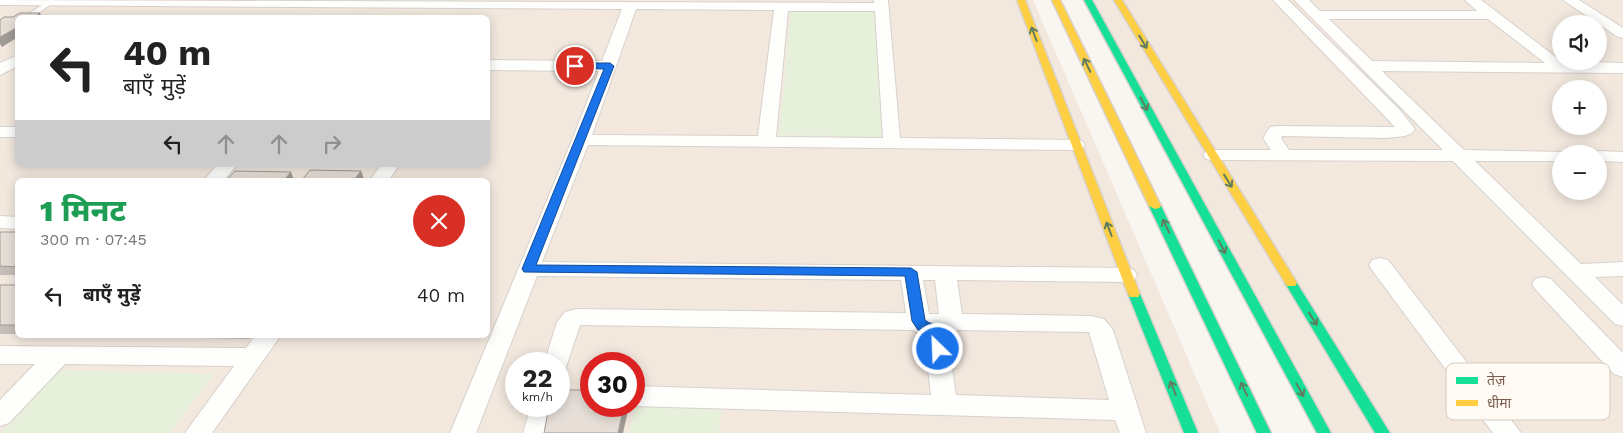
<!DOCTYPE html>
<html lang="hi">
<meta charset="utf-8">
<style>
:root{--surface:#fff;--page:#f6f6f6;--text:#222;--muted:#767676}
body{margin:0;font-family:"Work Sans","Noto Sans Devanagari",sans-serif;background:var(--page);color:var(--text);height:100vh;display:flex;flex-direction:column;font-size:19px;white-space:nowrap}
*{box-sizing:border-box;margin:0}
p{font-size:16px;color:var(--muted)}
.icon{flex:none;width:28px;height:28px;fill:none;stroke:currentColor;stroke-width:2;stroke-linecap:round;stroke-linejoin:round}
.map{position:relative;flex:1;overflow:hidden}
.details{position:absolute;left:15px;top:178px;width:475px;height:160px;display:flex;flex-direction:column;background:var(--surface);border-radius:8px;box-shadow:0 2px 12px #0003}
.details>*{flex:none}
.guide{position:absolute;left:15px;top:15px;width:475px;height:152px;border-radius:8px;box-shadow:0 2px 12px #0003;background:#fff;color:var(--text);overflow:hidden}
.controls{position:absolute;left:1552px;top:15px;display:grid;gap:10px}
.controls a{display:grid;place-items:center;width:55px;height:55px;border-radius:50%;background:var(--surface);box-shadow:0 2px 12px #0003;font-size:25px}
.speed{position:absolute;left:505px;top:352px;display:flex;gap:10px;font-size:25px;font-weight:700;text-align:center}
.speed>*{display:grid;place-content:center;width:65px;height:65px;border-radius:50%;background:var(--surface);box-shadow:0 2px 12px #0003;line-height:1}
.speed small{font-size:12px;font-weight:400}
.speed .limit{border:8px solid #d22;background:#fff;color:#111}
.pin{position:absolute;display:grid;place-items:center;width:42px;height:42px;color:#fff;margin:-21px;border:2px solid #fff;border-radius:50%;box-shadow:0 1px 5px #0007}
.me{position:absolute;width:55px;margin:-28px;rotate:336deg;stroke-linejoin:round;filter:drop-shadow(0 0 4px #0008)}
.turn{display:flex;align-items:center;gap:18px;height:105px;padding:0 25px;font-size:22px}
.turn .icon{width:65px;height:65px;stroke-width:2.5}
.turn b{display:block;font-size:35px;line-height:42px}
.lanes{display:flex;align-items:center;height:48px;padding:0 25px;background:#0003;justify-content:center;gap:25px;direction:ltr}
.lanes .off{opacity:.35}
.round{display:grid;place-items:center;flex:none;width:52px;height:52px;border-radius:26px;background:var(--page)}
.headline{display:flex;align-items:center;justify-content:space-between;height:85px;padding:0 25px}
h1{font-size:30px;font-weight:800;line-height:38px;color:#1e9e55}
ul{padding:0;list-style:none}
li{display:flex;align-items:center;gap:15px;height:65px;padding:0 25px}
li div{flex:1}
li b{display:block;font-size:19px}
li em{font-style:normal}
.map>svg:first-child{display:block}
</style>
<div class="map">
<svg width="1623" height="433" viewBox="0 0 1623 433">
<rect width="100%" height="100%" fill="#f9f5f0"/>
<!-- residential -->
<g fill="#f2e8de" fill-rule="evenodd">
<path d="M0,0H1033L1220,433H0ZM18,18H488V165H18ZM18,180H488V335H18ZM516,364H559V406H516ZM591,364H634V406H591Z"/>
<path d="M1089,0H1623V433H1328ZM1561,24H1599V61H1561ZM1561,89H1599V126H1561ZM1561,154H1599V191H1561Z"/>
</g>
<!-- green -->
<g fill="#e7f0db">
<polygon points="791,11 874,12 884,137 779,135"/>
<polygon points="59,370 214,374 170,433 0,433"/>
<polygon points="636,402 722,405 719,433 630,433"/>
</g>
<g fill="none" stroke-linecap="round" stroke-linejoin="round">
<!-- lane casing -->
<g stroke="#d7d1cb" stroke-width="2">
<polygon id="lane" points="50,0 56,1 31,18 22,18"/>
</g>
<!-- street casing -->
<g stroke="#d7d1cb" stroke-width="2">
<g id="street">
<path d="M0,0L874,3V0H888L900,138L1076,140L1082,141L1085,145L1082,149L1076,150L588,145L542,262L1126,268L1134,270L1137,275L1134,280L1126,282L957,280L962,314L1091,316L1104,319L1113,330L1146,433H1120L1115,420L634,406V386L931,395L924,336L913,330L580,325L565,370L559,372V364H544L557,322L565,312L576,309L906,313L901,280L537,276L476,433H450L572,140L599,71L488,70V60L602,61L622,9L0,5ZM636,9L774,10L758,136L592,135ZM788,11H875L883,138L776,137ZM923,280H935L939,314H929ZM958,330L1089,332L1109,400L956,395L947,336Z"/>
<path d="M1273,0H1288L1400,110L1415,129L1412,133L1405,136L1386,138L1282,136L1281,138L1289,150H1443L1294,0H1309L1320,11H1477L1465,0H1481L1561,61L1623,63V73L1382,71L1464,150L1567,152L1569,154H1561V161H1475L1581,264L1623,262V276L1595,277L1623,305V326L1615,324L1453,161L1212,160L1206,159L1203,155L1206,151L1212,150H1271L1263,138L1270,127L1276,126L1395,127ZM1329,19H1488L1545,63L1372,61Z"/>
<polygon points="1563,0 1579,0 1623,28 1623,38 1618,37"/>
<polygon points="18,55 18,66 0,75 0,63"/>
<rect x="0" y="127" width="18" height="10"/>
<polygon points="1599,151 1623,152 1623,162 1599,161 1599,154 1591,154"/>
<polygon points="217,165 237,165 224,180 204,180"/>
<polygon points="381,165 399,165 389,180 370,180"/>
<polygon points="0,216 18,217 18,229 0,228"/>
<polygon points="1380,258 1388,260 1521,433 1493,433 1372,270 1369,265 1372,260"/>
<polygon points="1543,277 1551,279 1623,353 1623,377 1614,374 1535,289 1532,284 1535,279"/>
<polygon points="256,335 281,335 212,433 185,433 234,366 65,364 9,423 0,426 0,400 35,364 0,364 0,346 246,348"/>
<polygon points="531,406 557,406 549,433 523,433"/>
</g>
</g>
<!-- fast casing -->
<g stroke="#d9d2cb" stroke-width="3">
<g id="fast">
<polygon points="1084,0 1092,0 1331,433 1317,433"/>
<polygon points="1155,203 1161,206 1271,433 1257,433 1149,206"/>
<polygon points="1291,279 1295,280 1390,433 1375,433 1285,283 1287,280"/>
<polygon points="1134,290 1138,291 1140,294 1198,433 1184,433 1128,294 1130,291"/>
</g>
</g>
<!-- slow casing -->
<g stroke="#d9d2cb" stroke-width="3">
<g id="slow">
<polygon points="1017,0 1025,0 1140,294 1138,297 1130,297 1128,294"/>
<polygon points="1052,0 1060,0 1161,206 1159,208 1155,209 1149,206"/>
<polygon points="1114,0 1122,0 1297,283 1295,286 1287,286"/>
</g>
</g>
<!-- lane -->
<use href="#lane" fill="#fefefd" fill-rule="evenodd"/>
<!-- street -->
<use href="#street" fill="#fefefd" fill-rule="evenodd"/>
<!-- fast -->
<use href="#fast" fill="#16e098" fill-rule="evenodd"/>
<!-- slow -->
<use href="#slow" fill="#ffcf43" fill-rule="evenodd"/>
</g>
<!-- wall -->
<g fill="#c6bfb9">
<rect x="0" y="232" width="18" height="43"/>
<rect x="0" y="285" width="18" height="49"/>
<polygon points="65,335 251,335 249,339"/>
</g>
<!-- shaded-wall -->
<g fill="#a19b96">
<polygon points="40,13 42,18 33,18"/>
<polygon points="18,27 18,37 2,47 0,44 0,37"/>
<polygon points="361,171 364,179 363,180 354,180"/>
<polygon points="291,172 294,180 284,180"/>
<polygon points="247,335 251,335 249,339"/>
<polygon points="624,406 629,406 623,433 618,433"/>
</g>
<!-- building -->
<g fill="#e6ded7" stroke="#a19b96">
<polygon points="20,13 40,13 33,18 18,18 18,27 0,37 0,20 4,17 13,17"/>
<polygon points="310,170 361,171 354,180 302,180"/>
<polygon points="235,171 291,172 284,180 227,180"/>
<polygon points="0,232 18,232 18,267 0,266"/>
<rect x="0" y="285" width="18" height="40"/>
<polygon points="559,390 591,390 591,406 624,406 618,433 544,433 549,406 559,406"/>
</g>
<!-- one-way arrows -->
<defs><path id="oneway-shaft" d="M-6 0H5M1.5-3L5.5 0L1.5 3" fill="none" stroke-width="1.6" stroke-linecap="round" stroke-linejoin="round" transform="scale(1.25)"/></defs>
<g stroke="#617d60">
<use href="#oneway-shaft" transform="translate(1034 34) rotate(-111)"/>
<use href="#oneway-shaft" transform="translate(1143 42) rotate(59)"/>
<use href="#oneway-shaft" transform="translate(1087 65) rotate(-116)"/>
<use href="#oneway-shaft" transform="translate(1144 104) rotate(62)"/>
<use href="#oneway-shaft" transform="translate(1228 181) rotate(58)"/>
<use href="#oneway-shaft" transform="translate(1166 226) rotate(-116)"/>
<use href="#oneway-shaft" transform="translate(1109 229) rotate(-111)"/>
<use href="#oneway-shaft" transform="translate(1222 247) rotate(62)"/>
<use href="#oneway-shaft" transform="translate(1313 319) rotate(58)"/>
<use href="#oneway-shaft" transform="translate(1173 388) rotate(-112)"/>
<use href="#oneway-shaft" transform="translate(1244 389) rotate(-115)"/>
<use href="#oneway-shaft" transform="translate(1300 390) rotate(61)"/>
</g>
<!-- route -->
<path fill="#1a73e8" stroke="#114b97" d="M575,63H610L614,66L536,265L911,268L917,272L925,320C929,324 936,324 940,328C945,332 945,348 942,353H933L929,333L918,330L912,321L905,276L524,272L522,269L604,69L571,68V64Z"/>
<!-- legend -->
<rect x="1446" y="363" width="164" height="57" rx="8" fill="#fffaf3" stroke="#d7cbc1" stroke-width="1"/>
<rect x="1456" y="377" width="22" height="7" fill="#16e098"/>
<rect x="1456" y="400" width="22" height="6" fill="#ffcf43"/>
<g font-size="14" fill="#7a5c4d">
<text x="1487" y="385">तेज़</text>
<text x="1487" y="408">धीमा</text>
</g>
</svg>
<div class="controls">
<a><svg class="icon" aria-label="sound" viewBox="0 0 24 24"><path d="M4 9h4l5-4v14l-5-4H4zM17 9q2 3 0 6"/></svg></a>
<a>+</a>
<a>−</a>
</div>
<div class="speed"><div>22<small>km/h</small></div><div class="limit">30</div></div>
<div class="pin" style="left:575px;top:66px;background:#d93025"><svg class="icon" aria-label="arrive" viewBox="0 0 24 24"><path d="M6 21V4h12l-3 4 3 4H6"/></svg></div>
<svg class="me" style="left:938px;top:349px" viewBox="-20 -20 40 40"><circle r="17" fill="#1a73e8" stroke="#fff" stroke-width="3"/><path d="M0-11L8 9 0 5-8 9z" fill="#fff"/></svg>
<div class="guide">
<div class="turn"><svg class="icon" aria-label="left" viewBox="0 0 24 24"><path d="M17 20v-9H6M10 6l-5 5 5 5"/></svg><div><b>40 m</b>बाएँ मुड़ें</div></div>
<div class="lanes"><svg class="icon" aria-label="left" viewBox="0 0 24 24"><path d="M17 20v-9H6M10 6l-5 5 5 5"/></svg><svg class="icon off" aria-label="ahead" viewBox="0 0 24 24"><path d="M12 20V5M6 11l6-6 6 6"/></svg><svg class="icon off" aria-label="ahead" viewBox="0 0 24 24"><path d="M12 20V5M6 11l6-6 6 6"/></svg><svg class="icon off" aria-label="right" viewBox="0 0 24 24"><path d="M7 20v-9h11M14 6l5 5-5 5"/></svg></div>
</div>
<section class="details">
<div class="headline"><div><h1>1 मिनट</h1><p>300 m · 07:45</p></div><a class="round" style="background:#d93025;color:#fff"><svg class="icon" aria-label="close" viewBox="0 0 24 24"><path d="M6 6l12 12M18 6L6 18"/></svg></a></div>
<ul>
<li><svg class="icon" aria-label="left" viewBox="0 0 24 24"><path d="M17 20v-9H6M10 6l-5 5 5 5"/></svg><div><b>बाएँ मुड़ें</b></div><em>40 m</em></li>
</ul>
</section>
</div>
